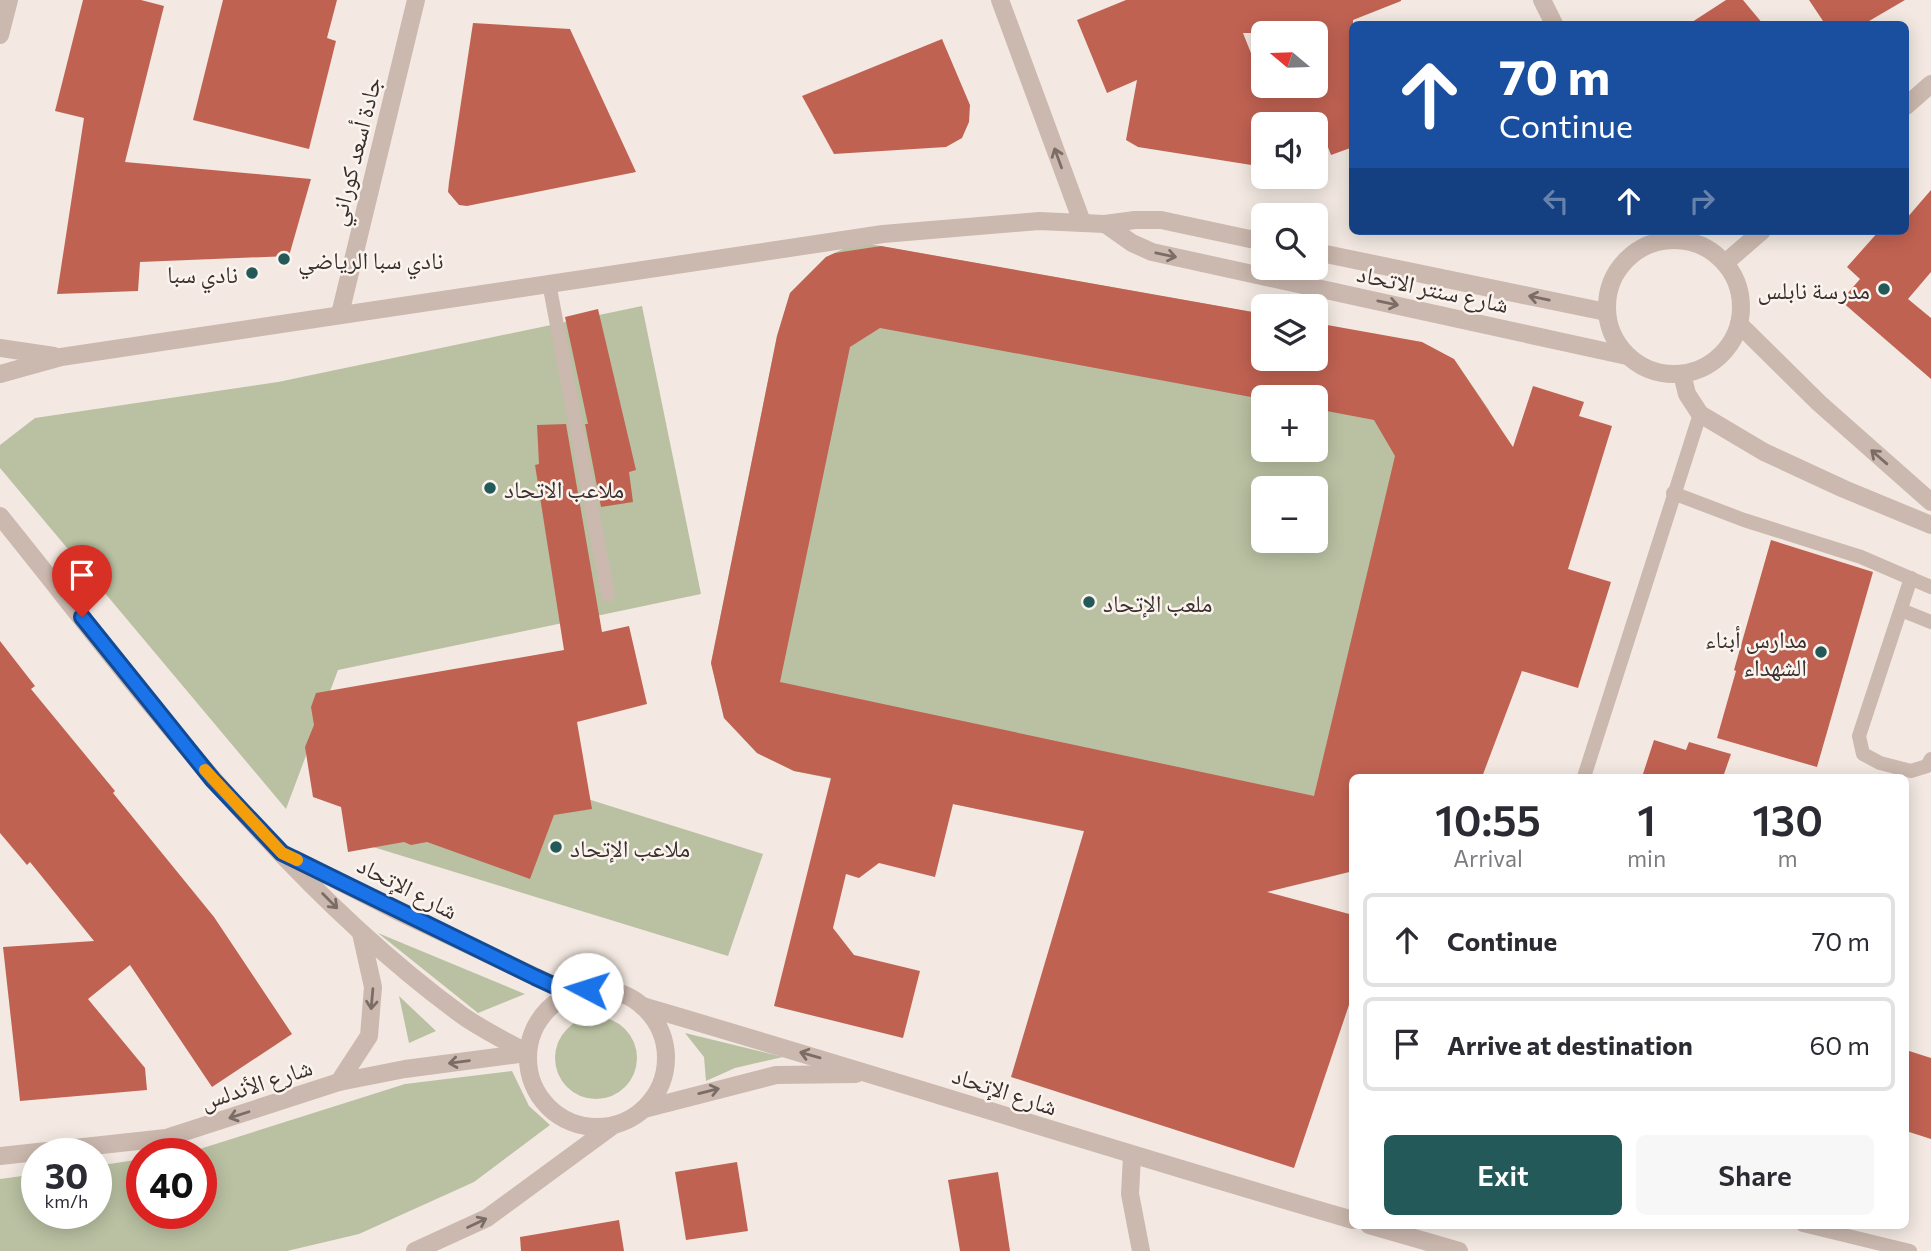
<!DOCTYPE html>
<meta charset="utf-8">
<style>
:root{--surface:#fff;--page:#f7f7f7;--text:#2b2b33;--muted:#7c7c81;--line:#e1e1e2;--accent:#235958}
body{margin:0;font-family:Commissioner,"Noto Naskh Arabic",sans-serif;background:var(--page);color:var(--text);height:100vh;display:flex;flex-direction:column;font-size:26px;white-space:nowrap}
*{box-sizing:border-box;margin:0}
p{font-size:23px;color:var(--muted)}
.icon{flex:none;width:38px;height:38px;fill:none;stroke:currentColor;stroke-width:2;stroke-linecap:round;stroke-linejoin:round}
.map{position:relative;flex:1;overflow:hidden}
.details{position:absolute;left:1349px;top:774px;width:560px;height:455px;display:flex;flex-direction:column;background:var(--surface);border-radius:10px;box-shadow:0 4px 18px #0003}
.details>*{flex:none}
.guide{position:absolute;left:1349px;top:21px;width:560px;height:214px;border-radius:10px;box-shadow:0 4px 18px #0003;background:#1a4fa0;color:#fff;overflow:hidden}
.needle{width:46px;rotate:289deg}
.buttons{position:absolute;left:1251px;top:21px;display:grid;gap:14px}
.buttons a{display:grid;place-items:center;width:77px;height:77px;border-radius:10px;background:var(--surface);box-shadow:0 4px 18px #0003;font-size:35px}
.speed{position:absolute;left:21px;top:1138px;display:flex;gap:14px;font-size:35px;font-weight:700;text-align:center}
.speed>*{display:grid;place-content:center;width:91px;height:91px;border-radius:50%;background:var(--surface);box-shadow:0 4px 18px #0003;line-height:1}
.speed small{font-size:18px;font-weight:400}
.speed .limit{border:10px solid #d22;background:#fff;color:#111}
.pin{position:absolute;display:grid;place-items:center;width:60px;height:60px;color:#fff;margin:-72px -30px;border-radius:50% 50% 50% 0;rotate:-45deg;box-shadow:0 0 7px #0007}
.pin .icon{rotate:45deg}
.me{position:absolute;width:77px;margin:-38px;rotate:275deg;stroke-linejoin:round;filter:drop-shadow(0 0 5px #0008)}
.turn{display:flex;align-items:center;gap:24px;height:147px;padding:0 35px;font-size:32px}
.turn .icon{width:91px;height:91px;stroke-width:2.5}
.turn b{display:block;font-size:49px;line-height:60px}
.lanes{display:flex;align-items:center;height:66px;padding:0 35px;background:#0003;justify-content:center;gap:35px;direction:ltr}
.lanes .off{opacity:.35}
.eta{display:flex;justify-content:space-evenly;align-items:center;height:119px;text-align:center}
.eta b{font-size:42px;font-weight:600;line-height:49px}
.primary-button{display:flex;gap:14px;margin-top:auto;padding:14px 35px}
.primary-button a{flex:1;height:80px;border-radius:10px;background:var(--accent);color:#fff;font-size:28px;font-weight:600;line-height:80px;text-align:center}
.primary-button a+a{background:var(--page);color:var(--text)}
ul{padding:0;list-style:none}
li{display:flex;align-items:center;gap:21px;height:94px;margin:0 14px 10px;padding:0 21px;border:4px solid var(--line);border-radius:10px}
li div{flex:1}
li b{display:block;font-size:26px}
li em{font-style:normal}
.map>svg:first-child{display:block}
</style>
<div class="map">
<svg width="1931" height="1251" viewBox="0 0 1931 1251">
<rect width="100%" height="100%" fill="#f3e9e2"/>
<!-- green -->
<g fill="#bac1a2" fill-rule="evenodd">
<path d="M858,242L1263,314L1264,359H1454L1489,410L1497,446L1353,777V871L1318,880L794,771L757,753L724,718L711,663L777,336L790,293L826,257ZM1264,397H1316V450H1264ZM1264,488H1316V541H1264Z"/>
<polygon points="642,306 701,594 338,670 286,809 0,468 0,445 35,418 278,382"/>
<polygon points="377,733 763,854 728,956 347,839"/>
<polygon points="378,933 525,994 478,1013"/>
<polygon points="399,996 436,1031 409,1043"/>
<circle cx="596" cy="1058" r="41"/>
<polygon points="685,1033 783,1057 735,1068 706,1081 704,1057"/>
<polygon points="512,1071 529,1106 550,1125 474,1182 359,1234 287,1251 0,1251 0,1179 37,1174 37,1213 96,1213 96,1166 142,1159 142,1213 201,1213 201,1153 187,1153 405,1084"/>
</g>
<!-- building -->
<g fill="#c06252" fill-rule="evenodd">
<polygon points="83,0 141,0 164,6 125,162 311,179 289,256 140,262 138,291 57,294 84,118 55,111"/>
<polygon points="223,0 337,0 327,38 336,41 309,149 193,120"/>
<path d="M1126,0H1401V1L1353,20V147L1331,155L1319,124H1264V167L1138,147L1126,140L1137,80L1107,93L1077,20ZM1243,33H1316V86H1264Z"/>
<polygon points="1726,0 1743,0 1763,24 1689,24"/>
<polygon points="1809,0 1905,0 1864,24 1825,24"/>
<polygon points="473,23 570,29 636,172 467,206 459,205 448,192 449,182"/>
<polygon points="942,39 970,105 969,122 962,138 946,147 834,154 802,96"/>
<polygon points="1931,190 1931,272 1908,299 1931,318 1931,379 1841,301 1860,279 1847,267 1879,231 1906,231 1906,219"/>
<path d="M881,246L1264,314V359H1316V323L1422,342L1454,359L1513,447L1533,386L1584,402L1579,416L1612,426L1568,569L1611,582L1578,688L1522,671L1482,777H1353V871L1267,892L1353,915V993L1294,1168L1011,1077L1084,831L953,804L935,877L879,863L859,878L846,874L833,928L854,955L920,971L903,1038L774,1006L831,778L794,771L757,753L724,718L711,663L777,336L790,293L826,257L835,253ZM880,328L1251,397H1316V409L1374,420L1395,456L1314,796L780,682L850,347Z"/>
<polygon points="598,309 636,470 629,472 633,502 601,507 585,424 588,424 565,317"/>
<polygon points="566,424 602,632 629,626 647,704 577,722 592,809 554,815 530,879 427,842 411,845 404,842 348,852 341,807 313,797 305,747 314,725 311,707 316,693 564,650 535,465 539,464 537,425"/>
<polygon points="1771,540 1873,572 1817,767 1717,738 1736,671 1734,670"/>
<polygon points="0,641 35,686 31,689 115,791 113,793 214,917 292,1034 212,1087 130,965 88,999 145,1068 147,1090 20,1101 3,947 94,941 30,862 27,865 0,833"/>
<polygon points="1654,740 1686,750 1689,742 1731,754 1723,777 1642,777"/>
<polygon points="1906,1050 1931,1058 1931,1139 1906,1131"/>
<polygon points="737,1162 748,1231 686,1240 675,1172"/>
<polygon points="998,1172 1010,1251 960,1251 948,1180"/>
<polygon points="619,1220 624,1251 521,1251 520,1237"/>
</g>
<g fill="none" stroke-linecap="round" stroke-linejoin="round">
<!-- service -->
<g stroke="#cbb8ae" stroke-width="14">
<polyline points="549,283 608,595"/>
<polyline points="1673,493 1744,520 1861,557 1931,587"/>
<polyline points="1911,578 1859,736 1863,754 1880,763 1911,771 1927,766 1931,759"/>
<polyline points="1901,610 1931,622"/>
<polyline points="1584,777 1700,414"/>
<polyline points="1803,1225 1910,1251"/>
</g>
<!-- minor -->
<g stroke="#cbb8ae" stroke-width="18">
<polyline points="1000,0 1082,222"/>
<polyline points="1542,0 1554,24"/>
<polyline points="0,35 9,0"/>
<polyline points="1906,106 1931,84"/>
<polyline points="1105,224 1132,243 1152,252 1627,356"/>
<circle cx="1674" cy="307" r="67"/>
<polyline points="1316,252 1606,312"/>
<polyline points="1725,263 1762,231"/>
<polyline points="340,314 416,0"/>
<polyline points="1739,324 1819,403 1931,502"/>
<polyline points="0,348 54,356"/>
<polyline points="0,374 61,357 883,234 1039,221 1105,224 1135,220 1161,220 1264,242"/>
<polyline points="1682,374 1687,394 1700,414 1764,452 1844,489 1931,525"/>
<polyline points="1132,1156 1130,1194 1141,1251"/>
</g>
<!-- tertiary -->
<g stroke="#cbb8ae" stroke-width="18">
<path d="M0,516C142,692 278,881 463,1016C483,1030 506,1041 527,1053"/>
<polyline points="295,859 397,911 572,994"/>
<circle cx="597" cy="1058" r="69"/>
<path d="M642,1006C879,1075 1115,1151 1353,1220"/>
<polyline points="339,1082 369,1036 373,987 361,933"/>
<polyline points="644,1109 776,1075 856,1074"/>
<polyline points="0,1156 166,1138 339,1082 405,1069 527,1053"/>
<polyline points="1369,1225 1459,1251"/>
<polyline points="415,1251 487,1218 611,1127"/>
</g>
</g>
<!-- one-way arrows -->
<defs><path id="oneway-shaft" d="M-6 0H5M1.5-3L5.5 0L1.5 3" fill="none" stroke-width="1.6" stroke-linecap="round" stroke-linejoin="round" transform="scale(1.75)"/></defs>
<g stroke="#7b6d66">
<use href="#oneway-shaft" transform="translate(1058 158) rotate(-110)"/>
<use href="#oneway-shaft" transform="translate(1166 255) rotate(12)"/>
<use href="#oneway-shaft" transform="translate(1539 298) rotate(-168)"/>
<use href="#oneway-shaft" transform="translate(1388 303) rotate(12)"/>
<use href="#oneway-shaft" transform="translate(1879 457) rotate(-139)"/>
<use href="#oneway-shaft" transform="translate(330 901) rotate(45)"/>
<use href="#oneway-shaft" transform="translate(372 999) rotate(95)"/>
<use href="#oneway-shaft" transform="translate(810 1055) rotate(-164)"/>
<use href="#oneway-shaft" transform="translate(459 1062) rotate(173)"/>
<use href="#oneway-shaft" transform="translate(709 1091) rotate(-14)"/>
<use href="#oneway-shaft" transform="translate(239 1115) rotate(162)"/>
<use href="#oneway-shaft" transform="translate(477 1223) rotate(-25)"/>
</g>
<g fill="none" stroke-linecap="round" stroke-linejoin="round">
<!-- route casing -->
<g stroke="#114b97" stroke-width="18">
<polyline id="route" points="82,617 213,780 282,853 535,977 572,994 587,989"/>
</g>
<!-- route -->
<use href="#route" stroke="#1a73e8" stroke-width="12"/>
<!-- slow -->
<polyline stroke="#f59e0b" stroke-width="12" points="205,770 282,853 297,860"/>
</g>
<!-- markers -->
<g fill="#235958" stroke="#faf3ee" stroke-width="2.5">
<circle cx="284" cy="259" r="7"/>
<circle cx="252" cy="273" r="7"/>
<circle cx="1884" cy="289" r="7"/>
<circle cx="490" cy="488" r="7"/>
<circle cx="1089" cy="602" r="7"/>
<circle cx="1821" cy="652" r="7"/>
<circle cx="556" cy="847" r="7"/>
</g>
<g text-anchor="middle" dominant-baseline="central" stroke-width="5" stroke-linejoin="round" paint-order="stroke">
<!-- street labels -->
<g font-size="24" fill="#3a2f2c" stroke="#faf3ee">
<text transform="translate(354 151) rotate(-76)">جادة أسعد كوراني</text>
<text transform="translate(1433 288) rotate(12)">شارع سنتر الاتحاد</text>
<text transform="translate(408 887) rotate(27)">شارع الإتحاد</text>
<text transform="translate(256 1083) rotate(-18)">شارع الأندلس</text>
<text transform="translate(1005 1090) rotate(18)">شارع الإتحاد</text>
</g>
<!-- poi labels -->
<g font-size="24" fill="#3a2f2c" stroke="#faf3ee" text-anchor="start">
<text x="298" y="259">نادي سبا الرياضي</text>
<text x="238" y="273" text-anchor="end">نادي سبا</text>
<text x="1870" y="289" text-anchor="end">مدرسة نابلس</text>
<text x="504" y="488">ملاعب الاتحاد</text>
<text x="1103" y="602">ملعب الإتحاد</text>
<text x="1807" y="638" text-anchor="end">مدارس أبناء<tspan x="1807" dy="28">الشهداء</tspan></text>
<text x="570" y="847">ملاعب الإتحاد</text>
</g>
</g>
</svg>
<div class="buttons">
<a><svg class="needle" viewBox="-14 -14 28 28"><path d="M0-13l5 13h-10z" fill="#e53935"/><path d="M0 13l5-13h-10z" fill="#7c7c81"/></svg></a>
<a><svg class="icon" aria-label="sound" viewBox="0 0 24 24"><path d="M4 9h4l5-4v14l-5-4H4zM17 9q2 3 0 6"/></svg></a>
<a><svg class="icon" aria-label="search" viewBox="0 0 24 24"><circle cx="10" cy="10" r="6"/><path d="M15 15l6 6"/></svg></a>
<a><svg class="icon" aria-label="layers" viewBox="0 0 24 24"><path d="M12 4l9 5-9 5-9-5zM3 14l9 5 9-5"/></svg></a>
<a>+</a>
<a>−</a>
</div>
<div class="speed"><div>30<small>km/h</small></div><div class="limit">40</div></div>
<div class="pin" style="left:82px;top:617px;background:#d93025"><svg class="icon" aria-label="arrive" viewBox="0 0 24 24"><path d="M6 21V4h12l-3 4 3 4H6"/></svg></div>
<svg class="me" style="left:587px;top:989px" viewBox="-20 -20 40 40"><circle r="19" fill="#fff"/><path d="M0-13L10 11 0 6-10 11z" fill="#1a73e8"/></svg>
<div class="guide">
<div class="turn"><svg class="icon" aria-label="ahead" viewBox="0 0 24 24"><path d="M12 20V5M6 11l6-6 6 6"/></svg><div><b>70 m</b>Continue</div></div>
<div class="lanes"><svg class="icon off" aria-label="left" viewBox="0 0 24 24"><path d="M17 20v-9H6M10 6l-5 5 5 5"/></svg><svg class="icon" aria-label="ahead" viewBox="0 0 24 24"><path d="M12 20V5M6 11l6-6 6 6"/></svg><svg class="icon off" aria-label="right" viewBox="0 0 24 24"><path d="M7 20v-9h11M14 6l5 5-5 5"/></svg></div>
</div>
<section class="details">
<div class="eta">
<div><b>10:55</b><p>Arrival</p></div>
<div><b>1</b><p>min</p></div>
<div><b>130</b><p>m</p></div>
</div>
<ul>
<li><svg class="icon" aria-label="ahead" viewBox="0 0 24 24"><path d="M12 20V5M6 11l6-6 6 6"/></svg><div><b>Continue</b></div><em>70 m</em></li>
<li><svg class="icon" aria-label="arrive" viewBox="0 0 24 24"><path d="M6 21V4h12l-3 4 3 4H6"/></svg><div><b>Arrive at destination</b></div><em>60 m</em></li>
</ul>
<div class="primary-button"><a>Exit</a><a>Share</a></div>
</section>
</div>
